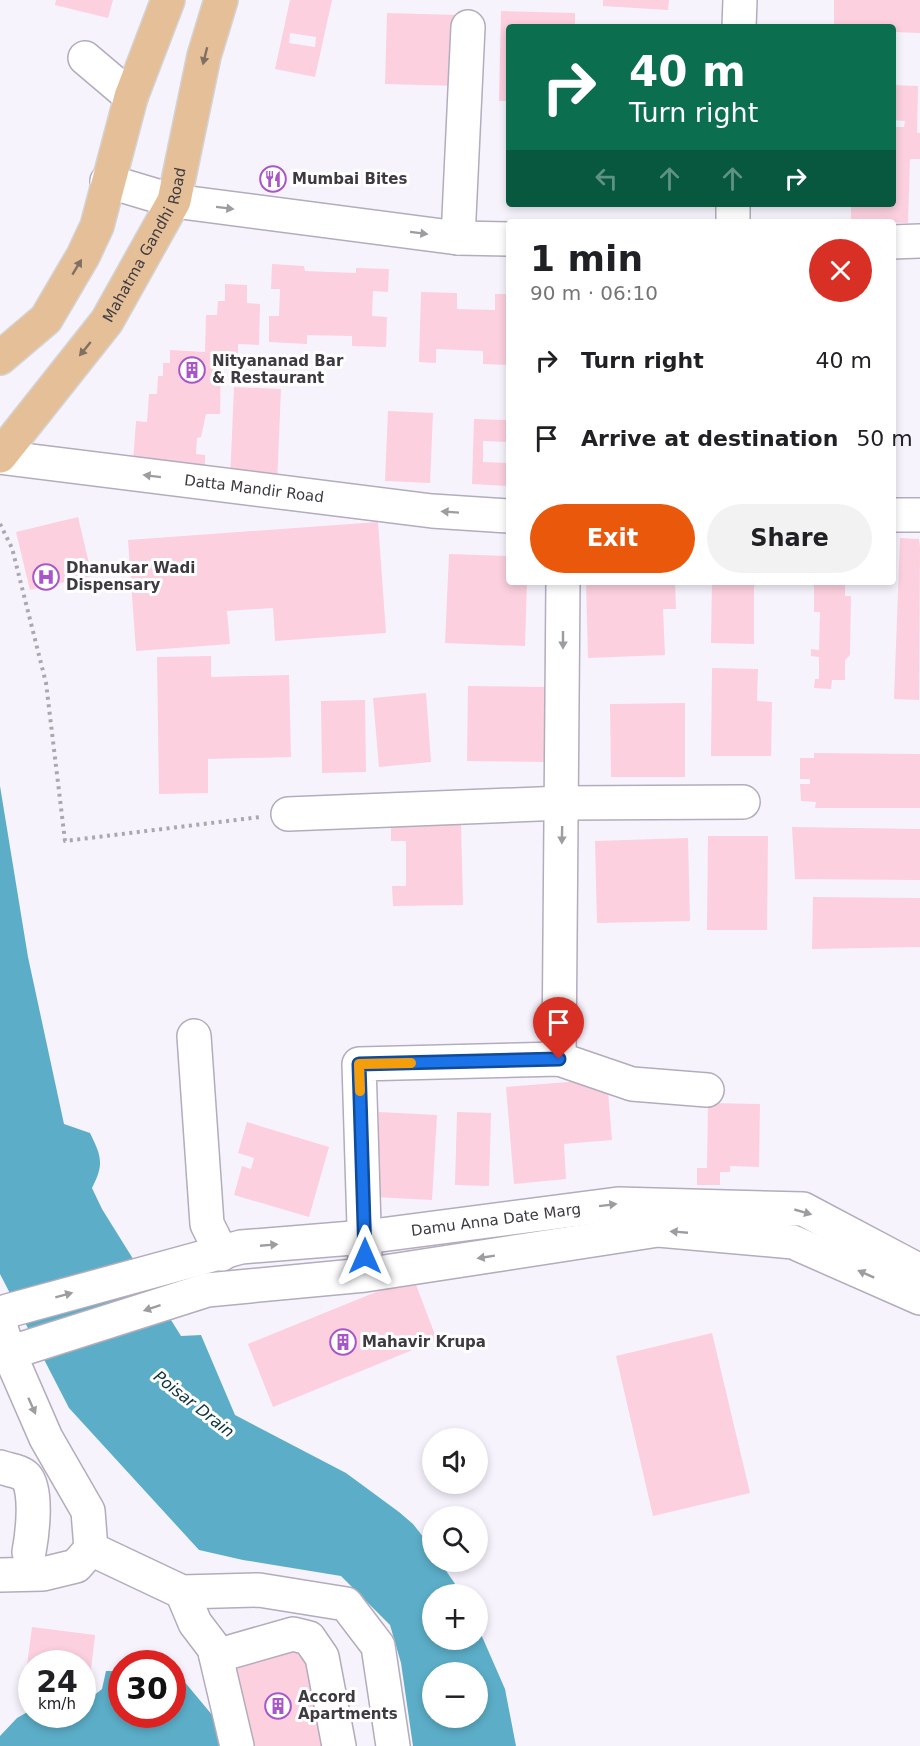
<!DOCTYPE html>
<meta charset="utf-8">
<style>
:root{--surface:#fff;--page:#f2f2f2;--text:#202124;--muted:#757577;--accent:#ea580c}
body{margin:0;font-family:"DejaVu Sans",sans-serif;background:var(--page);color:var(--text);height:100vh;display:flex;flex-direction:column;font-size:22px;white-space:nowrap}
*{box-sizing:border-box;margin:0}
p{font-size:20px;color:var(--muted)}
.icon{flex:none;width:33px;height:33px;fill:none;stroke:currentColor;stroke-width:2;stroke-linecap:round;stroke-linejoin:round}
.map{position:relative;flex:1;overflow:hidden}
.drawer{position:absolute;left:506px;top:219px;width:390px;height:366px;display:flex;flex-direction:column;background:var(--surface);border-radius:6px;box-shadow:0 3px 9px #0003}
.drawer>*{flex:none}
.hud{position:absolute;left:506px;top:24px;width:390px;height:183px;border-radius:6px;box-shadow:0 3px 9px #0003;background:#0b6e4f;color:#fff;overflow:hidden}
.controls{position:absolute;left:422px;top:1428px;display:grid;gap:12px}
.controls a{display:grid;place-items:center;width:66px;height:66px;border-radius:50%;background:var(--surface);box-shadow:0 3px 9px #0003;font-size:30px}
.speed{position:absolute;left:18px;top:1650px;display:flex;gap:12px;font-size:30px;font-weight:700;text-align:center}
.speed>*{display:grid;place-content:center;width:78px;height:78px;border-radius:50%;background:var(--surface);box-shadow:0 3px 9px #0003;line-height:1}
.speed small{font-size:15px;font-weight:400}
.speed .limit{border:9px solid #d22;background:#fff;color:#111}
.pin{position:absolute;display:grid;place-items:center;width:51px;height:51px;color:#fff;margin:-62px -26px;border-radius:50% 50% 50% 0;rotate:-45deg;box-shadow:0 0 6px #0007}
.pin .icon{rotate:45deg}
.me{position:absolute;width:66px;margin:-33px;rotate:0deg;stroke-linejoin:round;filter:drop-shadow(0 0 4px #0008)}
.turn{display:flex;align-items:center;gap:21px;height:126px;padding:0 24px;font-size:27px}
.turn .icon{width:78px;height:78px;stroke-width:2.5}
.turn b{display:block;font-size:42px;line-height:51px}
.lanes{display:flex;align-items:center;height:57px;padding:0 24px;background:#0003;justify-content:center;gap:30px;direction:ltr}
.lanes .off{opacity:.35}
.round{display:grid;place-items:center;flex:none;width:63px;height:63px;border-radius:32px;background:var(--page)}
.head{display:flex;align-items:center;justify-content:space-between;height:102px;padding:0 24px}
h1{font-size:36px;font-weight:700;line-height:45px}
.primary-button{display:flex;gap:12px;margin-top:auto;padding:12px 24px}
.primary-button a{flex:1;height:69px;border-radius:36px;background:var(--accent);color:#fff;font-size:24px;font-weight:700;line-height:69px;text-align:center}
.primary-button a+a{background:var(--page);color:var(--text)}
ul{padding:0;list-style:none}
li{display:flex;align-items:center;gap:18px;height:78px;padding:0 24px}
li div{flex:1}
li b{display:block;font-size:22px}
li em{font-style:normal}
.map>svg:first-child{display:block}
</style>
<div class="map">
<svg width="920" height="1746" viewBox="0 0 920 1746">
<rect width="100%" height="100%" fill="#f7f3fd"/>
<!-- water -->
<g fill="#5caec8" fill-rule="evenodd">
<path d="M0,786L28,957L64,1124L90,1133C102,1157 104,1165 92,1188L102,1209L181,1336L201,1335L235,1415L346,1473L399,1512L413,1524L432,1548V1562H440L462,1594H432V1640H477V1625L505,1689L516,1746H413L401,1663L390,1625L341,1576L243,1560L199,1550L69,1408L0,1274ZM432,1672H477V1718H432Z"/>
<polygon points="173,1668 213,1716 222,1746 0,1746 0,1736 17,1718 31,1710 32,1714 82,1714 83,1704 102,1689 106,1671 121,1671 122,1714 172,1714"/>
</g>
<!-- building -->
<g fill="#fcd0df" fill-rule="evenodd">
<polygon points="56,0 113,0 108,18 55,5"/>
<path d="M290,0H332L315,77L275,69ZM290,33L316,37L315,47L289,43Z"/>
<polygon points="603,0 669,0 668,10 603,6"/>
<polygon points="834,0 920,0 920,33 892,32 892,27 834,27"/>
<polygon points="501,11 575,13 575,27 508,27 508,101 499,101"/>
<polygon points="387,13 460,15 458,86 385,84"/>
<polygon points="893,85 918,86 917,133 920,133 920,159 910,159 908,223 851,221 851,204 892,204 892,163 896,163 896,157 892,157 892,127 904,127 905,121 892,120"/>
<polygon points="272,264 304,266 305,271 356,273 356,268 389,269 388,292 373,291 372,316 387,317 386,347 352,346 352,336 307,335 307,344 269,342 269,316 279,316 280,289 271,289"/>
<polygon points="225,284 247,285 247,303 260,304 259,345 238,344 238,353 230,352 231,360 221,360 220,414 206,414 201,437 197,438 196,454 205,455 205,467 133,462 136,421 147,422 149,394 157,394 158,376 163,376 163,363 170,363 170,350 205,352 206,315 217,315 218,301 225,301"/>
<polygon points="421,292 457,293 457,309 495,310 495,294 508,294 508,365 483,364 483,351 436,349 436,363 419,362"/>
<polygon points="234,387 281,389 277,484 230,482"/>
<polygon points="388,411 433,413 430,483 385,481"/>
<polygon points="474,419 508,420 508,442 483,441 483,462 508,463 508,486 472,484"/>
<polygon points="78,517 92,576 30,590 16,532"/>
<polygon points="378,522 386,633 275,641 273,608 227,611 230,644 136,651 128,540"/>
<polygon points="900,538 919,539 920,547 919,700 894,699"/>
<polygon points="449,554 508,556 508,582 527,582 525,646 445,643"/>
<polygon points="586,582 675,582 676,609 663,609 665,655 588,658"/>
<polygon points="712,582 754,582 754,644 711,643"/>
<polygon points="814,582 845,582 845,596 851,596 850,655 845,660 845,680 832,680 831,689 814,688 815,679 819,679 819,657 811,656 811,649 819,650 820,612 814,612"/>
<polygon points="211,656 211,677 289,675 291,757 208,759 208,793 159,794 157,657"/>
<polygon points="712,668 758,669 757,701 772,702 771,756 711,756"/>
<polygon points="468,686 547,687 546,762 467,761"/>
<polygon points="426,693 431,762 379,767 373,698"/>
<polygon points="365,700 366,772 322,773 321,701"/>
<polygon points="685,703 685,777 611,777 610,704"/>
<polygon points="814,753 920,754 920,808 815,808 816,802 801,801 800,784 810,784 810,779 800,779 800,758 814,758"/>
<polygon points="461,822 463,905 393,906 392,886 406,886 406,841 391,841 391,823"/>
<polygon points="792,827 920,829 920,880 795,879"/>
<polygon points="708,836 768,836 767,930 707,930"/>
<polygon points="688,838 690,921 597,923 595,841"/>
<polygon points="813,897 920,898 920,947 812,949"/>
<polygon points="607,1079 612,1140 564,1144 566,1179 514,1184 506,1087"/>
<polygon points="708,1103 760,1104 759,1167 730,1166 730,1172 720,1172 720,1185 697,1185 697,1168 707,1168"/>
<polygon points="379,1112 437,1115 432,1200 375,1197"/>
<polygon points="457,1112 491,1113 489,1186 455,1185"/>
<polygon points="247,1122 329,1147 309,1217 234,1195 242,1166 251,1169 254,1158 238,1153"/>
<polygon points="413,1277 437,1340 273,1407 248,1344"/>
<polygon points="712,1333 750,1493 653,1516 616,1356"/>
<polygon points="32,1627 95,1635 88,1696 82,1695 82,1664 32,1664 32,1689 24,1688"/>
<polygon points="307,1649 328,1746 246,1746 229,1667"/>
</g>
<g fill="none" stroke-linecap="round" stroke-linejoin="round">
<!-- minor casing -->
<g stroke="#b3acbc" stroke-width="36">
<g id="minor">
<polyline points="739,27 740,0"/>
<polyline points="85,58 131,97"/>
<polyline points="107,181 174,201 458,238 508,239"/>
<polyline points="733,222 733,204"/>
<polyline points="458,238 468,27"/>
<polyline points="892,242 920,241"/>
<path id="s1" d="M0,457L432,511L508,516"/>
<polyline points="892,515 920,515"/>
<polyline points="288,814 563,803 743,802"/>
<polyline points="194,1036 207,1224 222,1254"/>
<polyline points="559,1059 563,582"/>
<polyline points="365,1259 359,1064 559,1059 632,1084 707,1090"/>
<path id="s2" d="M0,1323L7,1311L241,1247L365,1237L618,1204L803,1209L920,1271"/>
<polyline points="9,1353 207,1290 365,1275 658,1230 793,1242 920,1298"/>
<path d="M0,1467C8,1470 21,1471 26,1477C38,1490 32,1536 29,1552"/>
<polyline points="91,1549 182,1592 259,1590 346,1604 378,1646 393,1746"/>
<polyline points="0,1575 43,1574 76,1566 91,1549 88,1511 46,1438 9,1353 2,1331"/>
<polyline points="182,1592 195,1623 214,1648 237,1746"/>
<polyline points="216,1656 293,1634 309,1638 322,1657 339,1746"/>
</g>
</g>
<!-- major casing -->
<g stroke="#d4d4d5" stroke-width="36">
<g id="major">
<polyline points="0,358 46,319 83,256 97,226 131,97 168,0"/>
<path id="s3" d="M0,456L107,321L174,201L204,56L221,0"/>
</g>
</g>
<!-- path -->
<polyline stroke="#aba7b0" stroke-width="4" stroke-dasharray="3 4.5" stroke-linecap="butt" points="0,524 12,548 46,683 65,841 260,817"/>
<!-- minor -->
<use href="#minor" stroke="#fff" stroke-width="33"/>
<!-- major -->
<use href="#major" stroke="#e5bf97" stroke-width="33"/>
</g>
<!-- one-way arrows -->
<defs><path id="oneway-solid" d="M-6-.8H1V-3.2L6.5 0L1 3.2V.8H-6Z" transform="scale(1.5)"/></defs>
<g fill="#806f63">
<use href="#oneway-solid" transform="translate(205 56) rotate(104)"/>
<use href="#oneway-solid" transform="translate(77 267) rotate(-59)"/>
<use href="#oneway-solid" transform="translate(85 349) rotate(129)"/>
</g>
<g fill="#9e9ca0">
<use href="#oneway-solid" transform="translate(225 208) rotate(7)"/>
<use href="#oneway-solid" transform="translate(419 233) rotate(7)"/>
<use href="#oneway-solid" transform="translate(152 476) rotate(-173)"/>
<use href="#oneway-solid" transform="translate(450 512) rotate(-176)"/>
<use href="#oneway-solid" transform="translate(563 640) rotate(90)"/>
<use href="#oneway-solid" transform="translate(562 835) rotate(91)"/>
<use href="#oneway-solid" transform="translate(608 1205) rotate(-7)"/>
<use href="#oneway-solid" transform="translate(803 1212) rotate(16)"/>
<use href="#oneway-solid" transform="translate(679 1232) rotate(-175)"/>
<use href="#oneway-solid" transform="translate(269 1245) rotate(-5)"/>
<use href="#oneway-solid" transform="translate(486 1257) rotate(171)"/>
<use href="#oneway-solid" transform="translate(866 1274) rotate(-156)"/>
<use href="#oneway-solid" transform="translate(64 1295) rotate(-15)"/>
<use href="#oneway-solid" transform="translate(152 1308) rotate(162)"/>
<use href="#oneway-solid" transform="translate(32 1406) rotate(66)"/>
</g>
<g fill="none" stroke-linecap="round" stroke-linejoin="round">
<!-- route casing -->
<g stroke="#114b97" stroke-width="15">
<polyline id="route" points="365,1256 359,1064 559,1059"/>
</g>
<!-- route -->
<use href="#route" stroke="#1a73e8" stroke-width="10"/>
<!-- slow -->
<polyline stroke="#f59e0b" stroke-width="10" points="360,1091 359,1064 411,1063"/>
</g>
<!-- icons -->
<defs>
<g id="restaurant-ring" transform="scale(1.35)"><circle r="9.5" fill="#fff" stroke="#a857c8" stroke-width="1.5"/><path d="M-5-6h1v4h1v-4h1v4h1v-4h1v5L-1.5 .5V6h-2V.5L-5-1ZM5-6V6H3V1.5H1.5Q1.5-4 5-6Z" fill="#a857c8"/></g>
<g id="building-ring" transform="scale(1.35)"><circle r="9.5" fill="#fff" stroke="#a857c8" stroke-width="1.5"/><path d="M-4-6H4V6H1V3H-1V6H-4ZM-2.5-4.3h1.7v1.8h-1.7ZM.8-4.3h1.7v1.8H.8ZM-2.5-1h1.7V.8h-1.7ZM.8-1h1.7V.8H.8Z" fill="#a857c8"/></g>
<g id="hospital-ring" transform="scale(1.35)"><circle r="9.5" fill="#fff" stroke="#a857c8" stroke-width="1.5"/><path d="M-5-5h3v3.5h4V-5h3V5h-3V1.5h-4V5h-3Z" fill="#a857c8"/></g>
</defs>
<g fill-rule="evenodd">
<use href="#restaurant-ring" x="273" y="179"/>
<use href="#building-ring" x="192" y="370"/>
<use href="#hospital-ring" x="46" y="577"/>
<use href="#building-ring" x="343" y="1342"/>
<use href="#building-ring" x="278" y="1706"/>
</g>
<g text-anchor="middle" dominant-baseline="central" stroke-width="6" stroke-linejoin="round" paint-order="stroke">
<!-- poi labels -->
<g font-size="15" font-weight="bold" fill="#3d3a41" stroke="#fff" text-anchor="start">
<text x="292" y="179">Mumbai Bites</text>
<text x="212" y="361">Nityananad Bar<tspan x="212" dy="17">&amp; Restaurant</tspan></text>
<text x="66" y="568">Dhanukar Wadi<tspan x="66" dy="17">Dispensary</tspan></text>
<text x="362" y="1342">Mahavir Krupa</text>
<text x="298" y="1697">Accord<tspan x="298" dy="17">Apartments</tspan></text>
</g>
<!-- street labels -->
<g font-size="15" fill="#3d3a41" stroke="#fff">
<text stroke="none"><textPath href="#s3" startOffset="258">Mahatma Gandhi Road</textPath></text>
<text stroke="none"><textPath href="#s1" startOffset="256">Datta Mandir Road</textPath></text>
<text stroke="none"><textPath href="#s2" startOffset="513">Damu Anna Date Marg</textPath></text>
</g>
<!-- water labels -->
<g font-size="16" font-style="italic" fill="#0a323d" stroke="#fff">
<text transform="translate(194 1404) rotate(38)">Poisar Drain</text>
</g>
</g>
</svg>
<div class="controls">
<a><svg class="icon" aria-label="sound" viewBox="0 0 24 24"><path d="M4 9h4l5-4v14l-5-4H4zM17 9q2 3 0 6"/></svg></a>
<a><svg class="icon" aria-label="search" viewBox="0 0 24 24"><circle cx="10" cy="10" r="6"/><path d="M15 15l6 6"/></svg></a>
<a>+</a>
<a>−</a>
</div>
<div class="speed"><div>24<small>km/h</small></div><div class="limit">30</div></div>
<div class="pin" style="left:559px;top:1059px;background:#d93025"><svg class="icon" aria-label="arrive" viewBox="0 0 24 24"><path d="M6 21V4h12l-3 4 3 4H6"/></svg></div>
<svg class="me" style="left:365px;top:1256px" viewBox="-20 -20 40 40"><path d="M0-17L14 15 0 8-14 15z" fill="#1a73e8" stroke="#fff" stroke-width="4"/></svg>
<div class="hud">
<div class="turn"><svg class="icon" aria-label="right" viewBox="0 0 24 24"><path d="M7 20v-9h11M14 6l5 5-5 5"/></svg><div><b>40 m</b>Turn right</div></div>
<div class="lanes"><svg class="icon off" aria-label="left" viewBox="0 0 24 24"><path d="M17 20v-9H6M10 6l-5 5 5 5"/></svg><svg class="icon off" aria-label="ahead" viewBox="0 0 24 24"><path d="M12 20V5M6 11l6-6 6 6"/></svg><svg class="icon off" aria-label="ahead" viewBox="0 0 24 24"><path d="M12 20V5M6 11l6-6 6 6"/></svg><svg class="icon" aria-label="right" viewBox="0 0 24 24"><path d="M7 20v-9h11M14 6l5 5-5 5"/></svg></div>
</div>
<section class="drawer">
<div class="head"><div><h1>1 min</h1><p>90 m · 06:10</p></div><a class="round" style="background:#d93025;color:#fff"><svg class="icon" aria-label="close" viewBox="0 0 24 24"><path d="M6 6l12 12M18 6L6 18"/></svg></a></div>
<ul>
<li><svg class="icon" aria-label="right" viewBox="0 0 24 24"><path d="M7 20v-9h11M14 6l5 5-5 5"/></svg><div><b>Turn right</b></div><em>40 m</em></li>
<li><svg class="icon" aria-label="arrive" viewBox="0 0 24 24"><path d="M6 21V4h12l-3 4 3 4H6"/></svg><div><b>Arrive at destination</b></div><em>50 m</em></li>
</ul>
<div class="primary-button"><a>Exit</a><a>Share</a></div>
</section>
</div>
